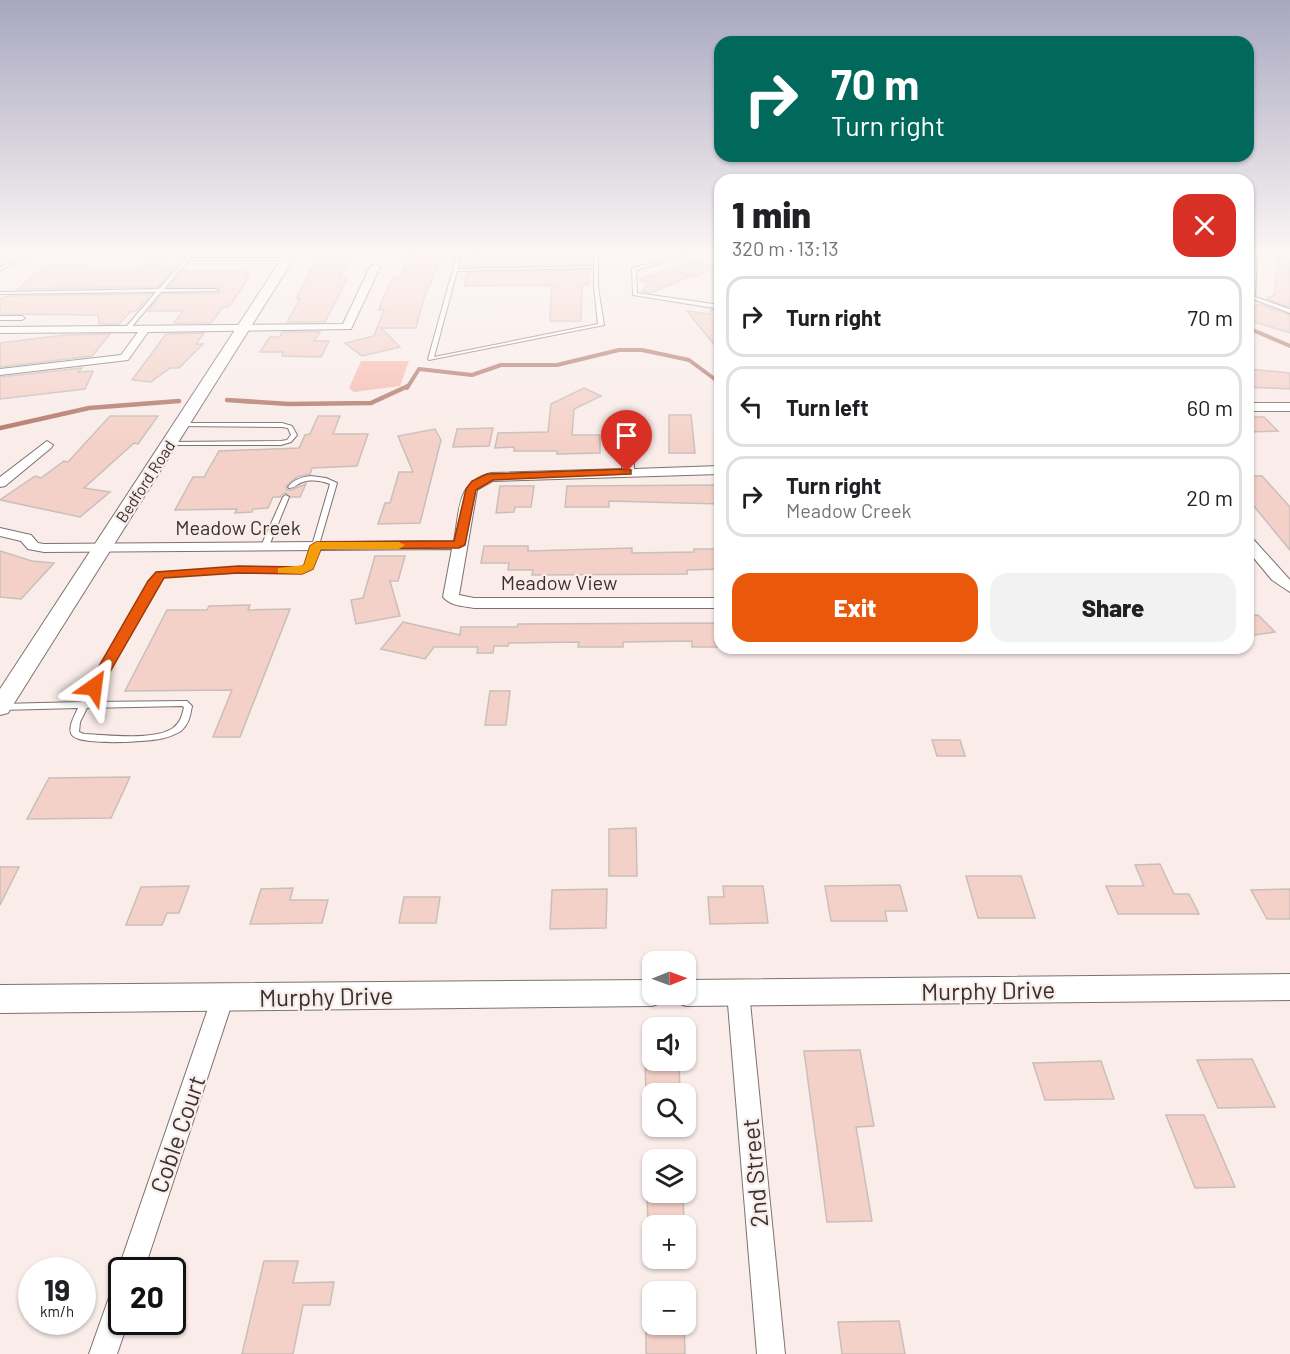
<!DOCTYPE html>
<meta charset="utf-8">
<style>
:root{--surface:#fff;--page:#f2f2f2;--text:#202124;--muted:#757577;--line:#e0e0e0;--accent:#ea580c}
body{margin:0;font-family:Barlow,sans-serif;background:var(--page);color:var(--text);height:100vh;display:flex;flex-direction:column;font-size:22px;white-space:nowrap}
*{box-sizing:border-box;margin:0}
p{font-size:20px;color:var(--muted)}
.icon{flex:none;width:33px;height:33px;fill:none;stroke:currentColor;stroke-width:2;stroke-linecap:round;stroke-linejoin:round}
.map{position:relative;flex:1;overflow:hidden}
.side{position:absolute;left:714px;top:174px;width:540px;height:480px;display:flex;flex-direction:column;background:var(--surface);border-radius:18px;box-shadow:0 2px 4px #0004}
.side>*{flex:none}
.top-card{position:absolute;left:714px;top:36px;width:540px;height:126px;border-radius:18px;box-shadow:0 2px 4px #0004;background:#00695c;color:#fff;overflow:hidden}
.needle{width:39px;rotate:89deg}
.tools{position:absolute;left:642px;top:951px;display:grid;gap:12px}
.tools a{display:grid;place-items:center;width:54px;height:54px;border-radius:12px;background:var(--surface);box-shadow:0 2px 4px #0004;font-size:30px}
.speed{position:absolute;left:18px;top:1257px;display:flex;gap:12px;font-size:30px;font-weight:700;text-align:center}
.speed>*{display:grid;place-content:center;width:78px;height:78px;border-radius:50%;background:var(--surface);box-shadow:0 2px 4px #0004;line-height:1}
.speed small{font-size:15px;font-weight:400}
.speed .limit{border:3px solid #111;border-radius:9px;background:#fff;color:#111}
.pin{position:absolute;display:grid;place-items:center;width:51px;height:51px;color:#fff;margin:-62px -26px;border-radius:50% 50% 50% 0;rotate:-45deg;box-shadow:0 0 6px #0007}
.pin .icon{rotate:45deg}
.me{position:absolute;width:66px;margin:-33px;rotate:31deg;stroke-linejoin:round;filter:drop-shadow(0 0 4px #0008)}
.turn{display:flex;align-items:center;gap:21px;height:126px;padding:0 18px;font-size:27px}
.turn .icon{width:78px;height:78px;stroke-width:2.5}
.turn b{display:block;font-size:42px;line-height:51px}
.round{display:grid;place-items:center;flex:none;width:63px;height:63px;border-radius:18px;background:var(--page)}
.head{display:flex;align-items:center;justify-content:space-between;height:102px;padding:0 18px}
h1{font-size:36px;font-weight:800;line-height:45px}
.action{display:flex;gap:12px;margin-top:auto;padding:12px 18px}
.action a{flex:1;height:69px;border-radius:18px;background:var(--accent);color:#fff;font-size:24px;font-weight:800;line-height:69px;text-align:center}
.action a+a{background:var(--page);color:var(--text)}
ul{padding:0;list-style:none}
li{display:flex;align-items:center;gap:18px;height:81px;margin:0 12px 9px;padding:0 6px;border:3px solid var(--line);border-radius:18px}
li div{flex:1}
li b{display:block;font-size:22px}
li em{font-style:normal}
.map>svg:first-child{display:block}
</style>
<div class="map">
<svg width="1290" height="1354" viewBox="0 0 1290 1354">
<rect width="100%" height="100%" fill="#f9ece9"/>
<!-- green -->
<polygon fill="#f6baad" points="361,361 409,361 400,386 354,392 349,388"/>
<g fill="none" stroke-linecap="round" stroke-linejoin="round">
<!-- stream-far1 -->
<g stroke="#b37769" stroke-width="4">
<polyline points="1248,328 1290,346"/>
<polyline points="407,388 419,369 472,375 501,365 557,365 619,350 642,350 689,360 720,383"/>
</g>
<!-- stream -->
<g stroke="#b37769" stroke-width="4.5">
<polyline points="227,400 289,404 371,403 408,386"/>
<polyline points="0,428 89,408 179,401"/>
</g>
</g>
<!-- building -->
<g fill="#f4d1c8" stroke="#cabebb" stroke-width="1.5">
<polygon points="150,255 171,255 158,269 172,270 158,287 18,289 47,264 90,264 84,270 136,270"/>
<polygon points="409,255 443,255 424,298 416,328 381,328 400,347 362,356 345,343 374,336 384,310 379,310 382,301 393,278 399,278"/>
<polygon points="472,255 589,255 589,264 469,267"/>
<polygon points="1278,255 1290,255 1290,307 1267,299 1275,294"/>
<polygon points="317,257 351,257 340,279 347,279 325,322 287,322 300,299 296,299"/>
<polygon points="696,260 717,268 693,277 673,270"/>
<polygon points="667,269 689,277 650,293 642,291 649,283 639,280"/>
<polygon points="589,270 588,285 582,285 581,321 550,321 552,285 464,286 467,273"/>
<polygon points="183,271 249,272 245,277 249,277 229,307 223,307 211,323 174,323 183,311 148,311 162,294 220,293 220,290 216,287 169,287"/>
<polygon points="151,294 136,311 130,312 119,324 99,324 98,315 0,314 0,298 10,296"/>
<polygon points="1259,304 1290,315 1290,333 1248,320 1248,311"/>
<polygon points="711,310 720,311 720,352 687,311 708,314"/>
<polygon points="282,332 320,332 314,341 329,341 321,357 282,356 283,352 260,352 270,337 280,337"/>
<polygon points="204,333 196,344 203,344 179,368 170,368 151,382 132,380 166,334"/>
<polygon points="110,334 92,356 0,367 0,343 65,335"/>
<polygon points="82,368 78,372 93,371 85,389 0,399 0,377"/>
<polygon points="1248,369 1290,373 1290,389 1248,387"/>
<polygon points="584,388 601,396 574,409 572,435 600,435 600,453 557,454 557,451 514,451 514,447 495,448 498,433 548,432 551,404"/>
<polygon points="669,415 691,415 695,453 669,453"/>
<polygon points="110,416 158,416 138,444 134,443 84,488 110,492 80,517 0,500 35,476 41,478 64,461 68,462"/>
<polygon points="318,416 340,416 333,434 368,434 357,466 312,468 310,474 297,477 286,486 287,490 291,490 306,484 300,497 291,497 285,493 280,497 273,497 268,508 253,509 252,512 235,513 237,509 175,510 193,477 204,477 219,451 299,448 305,435 310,434"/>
<polygon points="1248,417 1264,417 1278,431 1248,432"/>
<polygon points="493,428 489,446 453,447 457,429"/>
<polygon points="435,429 441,440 420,523 378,524 385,503 390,503 399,472 413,472 398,436"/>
<polygon points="1248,476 1262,476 1290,507 1290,550 1248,499"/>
<polygon points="720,485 720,504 609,501 609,507 565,507 567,486"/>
<polygon points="500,486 534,486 531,507 515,507 514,512 496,513"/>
<polygon points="484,546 528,546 528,551 632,548 632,553 694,552 694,549 720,549 720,569 687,570 687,574 532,575 533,570 508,570 509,563 481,563"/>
<polygon points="0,551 32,561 54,563 21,599 0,597"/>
<polygon points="375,556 405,556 398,581 390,581 400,616 356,624 351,600 363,598"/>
<polygon points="250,605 248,610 290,609 240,737 213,737 232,690 125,691 167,610 207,610 209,606"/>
<polygon points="1258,615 1275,632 1248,636 1248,616"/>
<polygon points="403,622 460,635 461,627 517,627 518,624 720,623 720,647 692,647 692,641 623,642 623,647 578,647 579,642 509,643 508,646 494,646 493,653 477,653 478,647 434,647 425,659 381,649"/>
<polygon points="490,691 510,691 506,725 485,725"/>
<polygon points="932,740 960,740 965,756 937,756"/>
<polygon points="130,777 111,818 27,819 49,778"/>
<polygon points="636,828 637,876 609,876 609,829"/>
<polygon points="1160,864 1174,894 1189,894 1199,914 1118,914 1106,886 1144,886 1135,865"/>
<polygon points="0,867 19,867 0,905"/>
<polygon points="966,876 1021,876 1035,918 978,918"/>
<polygon points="900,885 907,911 885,911 887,921 831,921 825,886"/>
<polygon points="189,886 179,913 167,913 162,925 126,925 141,887"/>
<polygon points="723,886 763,886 768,923 710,924 708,897 724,897"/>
<polygon points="293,888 290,900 328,900 322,923 250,924 261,889"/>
<polygon points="607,889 606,928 550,929 552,890"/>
<polygon points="1290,889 1290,919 1267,919 1251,890"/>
<polygon points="404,897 440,897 436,923 399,923"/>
<polygon points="860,1050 874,1126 856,1127 872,1221 827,1222 804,1051"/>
<polygon points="1252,1059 1275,1107 1218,1108 1197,1060"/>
<polygon points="645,1060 679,1060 680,1094 646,1094"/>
<polygon points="1101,1061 1114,1099 1045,1100 1033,1063"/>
<polygon points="1166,1115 1204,1115 1235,1187 1195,1188"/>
<polygon points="647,1192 683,1192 684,1226 648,1226"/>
<polygon points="264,1261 298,1261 293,1283 334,1282 330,1305 303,1305 293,1354 242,1354"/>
<polygon points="899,1321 905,1354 842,1354 838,1322"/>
<polygon points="646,1324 684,1324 685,1354 646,1354"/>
</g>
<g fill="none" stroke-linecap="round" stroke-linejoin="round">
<!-- service casing -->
<g stroke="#7d726f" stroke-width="2">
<g id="service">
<polygon points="25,255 30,255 0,270 0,267"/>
<path d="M457,255H461L458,269L594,266V255H598V287L604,325L429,360L428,359ZM594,268V287L598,324L434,357L457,271Z"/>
<polygon points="685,255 691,255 636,270 637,293 720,305 720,309 633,295 632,268"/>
<polygon points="1253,255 1257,255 1255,297 1290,309 1290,313 1250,298"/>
<polygon points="187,256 191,256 191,258 288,258 290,259 288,260 189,260 164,289 216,289 218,290 218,291 161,292 129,330 127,331 124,329 125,328 156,292 0,294 0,292 159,289"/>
<polygon points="0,316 22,316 25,318 22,320 0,320"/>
<polygon points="181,423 282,423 292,426 297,435 291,442 281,445 167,445 166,444 169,442 281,441 287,440 291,435 288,428 282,427 179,426 178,425"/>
<path d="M311,476L326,478L337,483L312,569L302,573L238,571L162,577L157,582L90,702L187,701L192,706C190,716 189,724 181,731C176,734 169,737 164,738C151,742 79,746 72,735C67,728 75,715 78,708L0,710L1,704L81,702L150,581L157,573L238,567L301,569L306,566L330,484C322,481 312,479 303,482C296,484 296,488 289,488L288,487C294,479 302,477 311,476ZM182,706L184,707C182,715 181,722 173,728C154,741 107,735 84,734L79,732L80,722L87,708Z"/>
<polygon points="286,495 289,497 269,546 268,548 262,548 261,546 283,497"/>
</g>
</g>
<!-- minor casing -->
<g stroke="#7d726f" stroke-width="2">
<g id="minor">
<polygon points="375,264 380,267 351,329 148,332 128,360 0,375 0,369 121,355 138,332 0,333 0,327 343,324 370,267"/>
<rect x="1248" y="403" width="42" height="8"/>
<path d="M628,423L634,427V469L720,466V474L493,481L477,490L459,595L474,598H720V608H474C463,606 451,606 443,597L452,549L44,552L28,549L21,541L0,536V528L31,535L38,543L44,544L454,541C460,510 456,482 491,473L622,469V427Z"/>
<polygon points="47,441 53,445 51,448 5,486 0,487 0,477"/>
<polygon points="1248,538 1253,539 1290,580 1290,592 1272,580 1248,551"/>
<polygon points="738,982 746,985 749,992 785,1354 757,1354 727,992 730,985"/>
<polygon points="223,987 231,990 234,997 144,1270 122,1270 122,1280 118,1270 212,997 215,990"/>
<polygon points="122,1286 122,1322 128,1322 117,1354 89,1354 112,1289"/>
</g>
</g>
<!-- secondary casing -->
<g stroke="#7d726f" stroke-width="2">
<g id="secondary">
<polygon points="284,255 296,255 8,713 0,715 0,689"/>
<polygon points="1290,974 1290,1000 686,1006 675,1002 672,994 686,994 686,980"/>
<polygon points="652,980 652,994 666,994 663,1002 652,1006 0,1013 0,985"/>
</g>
</g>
<!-- service -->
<use href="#service" fill="#fff" fill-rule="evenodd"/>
<!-- minor -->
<use href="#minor" fill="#fff" fill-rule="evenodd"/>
<!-- secondary -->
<use href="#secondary" fill="#fff" fill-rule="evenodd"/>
</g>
<!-- sky -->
<linearGradient id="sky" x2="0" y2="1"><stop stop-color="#a8a7bf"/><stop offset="0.57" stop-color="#fcf6f5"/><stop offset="1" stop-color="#fcf6f5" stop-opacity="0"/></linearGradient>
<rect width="1290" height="444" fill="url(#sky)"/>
<!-- route -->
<polygon fill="#ea580c" stroke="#983908" stroke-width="1.5" points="627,469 631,470 631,474 493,480 476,490 465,545 459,548 321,549 313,569 302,574 238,573 164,578 99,691 89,691 87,687 148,581 156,572 238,566 300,567 304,565 310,546 316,542 454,541 466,489 472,481 487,474"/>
<!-- slow -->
<polygon fill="#f59e0b" points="316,542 399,542 405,545 399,549 321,549 313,569 302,574 278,573 278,568 304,565 310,546"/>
<g text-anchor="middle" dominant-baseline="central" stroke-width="4.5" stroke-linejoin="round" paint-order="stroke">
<!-- far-street labels -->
<g font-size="16" fill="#363230" stroke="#f9ece9">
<text transform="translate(145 481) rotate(-57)">Bedford Road</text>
</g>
<!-- street labels -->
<g font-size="20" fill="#363230" stroke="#f9ece9">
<text x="238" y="527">Meadow Creek</text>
<text x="559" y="582">Meadow View</text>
</g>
<!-- near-street labels -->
<g font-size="24" fill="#363230" stroke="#f9ece9">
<text transform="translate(988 990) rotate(-1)">Murphy Drive</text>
<text transform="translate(326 996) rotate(-1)">Murphy Drive</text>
<text transform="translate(177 1134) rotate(-71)">Coble Court</text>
<text transform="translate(754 1173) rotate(-95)">2nd Street</text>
</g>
</g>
</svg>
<div class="tools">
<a><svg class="needle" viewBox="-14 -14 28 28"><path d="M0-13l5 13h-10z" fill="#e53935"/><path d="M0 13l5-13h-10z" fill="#757577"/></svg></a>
<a><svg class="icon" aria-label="sound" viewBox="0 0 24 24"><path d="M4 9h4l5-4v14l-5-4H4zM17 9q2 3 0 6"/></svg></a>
<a><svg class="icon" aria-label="search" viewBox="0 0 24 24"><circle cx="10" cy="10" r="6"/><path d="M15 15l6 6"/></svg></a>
<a><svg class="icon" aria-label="layers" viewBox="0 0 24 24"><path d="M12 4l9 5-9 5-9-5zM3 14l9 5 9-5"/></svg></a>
<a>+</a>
<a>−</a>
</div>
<div class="speed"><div>19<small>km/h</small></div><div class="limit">20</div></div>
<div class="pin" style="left:627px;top:472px;background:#d93025"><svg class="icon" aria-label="arrive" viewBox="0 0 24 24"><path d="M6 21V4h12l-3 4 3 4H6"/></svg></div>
<svg class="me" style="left:94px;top:687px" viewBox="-20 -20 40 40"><path d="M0-17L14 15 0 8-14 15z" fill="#ea580c" stroke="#fff" stroke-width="4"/></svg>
<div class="top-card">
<div class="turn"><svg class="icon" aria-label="right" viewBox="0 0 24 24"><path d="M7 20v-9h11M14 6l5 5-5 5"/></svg><div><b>70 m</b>Turn right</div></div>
</div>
<section class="side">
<div class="head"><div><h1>1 min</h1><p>320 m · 13:13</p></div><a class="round" style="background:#d93025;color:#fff"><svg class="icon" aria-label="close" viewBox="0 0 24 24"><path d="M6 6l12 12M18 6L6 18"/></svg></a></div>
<ul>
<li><svg class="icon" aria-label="right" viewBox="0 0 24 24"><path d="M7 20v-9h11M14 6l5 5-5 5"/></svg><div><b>Turn right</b></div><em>70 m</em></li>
<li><svg class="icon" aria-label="left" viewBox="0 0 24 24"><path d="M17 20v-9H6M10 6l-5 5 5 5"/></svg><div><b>Turn left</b></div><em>60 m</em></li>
<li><svg class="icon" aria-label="right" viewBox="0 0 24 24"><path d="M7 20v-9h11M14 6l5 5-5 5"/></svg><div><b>Turn right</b><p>Meadow Creek</p></div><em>20 m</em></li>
</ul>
<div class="action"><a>Exit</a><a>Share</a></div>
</section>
</div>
